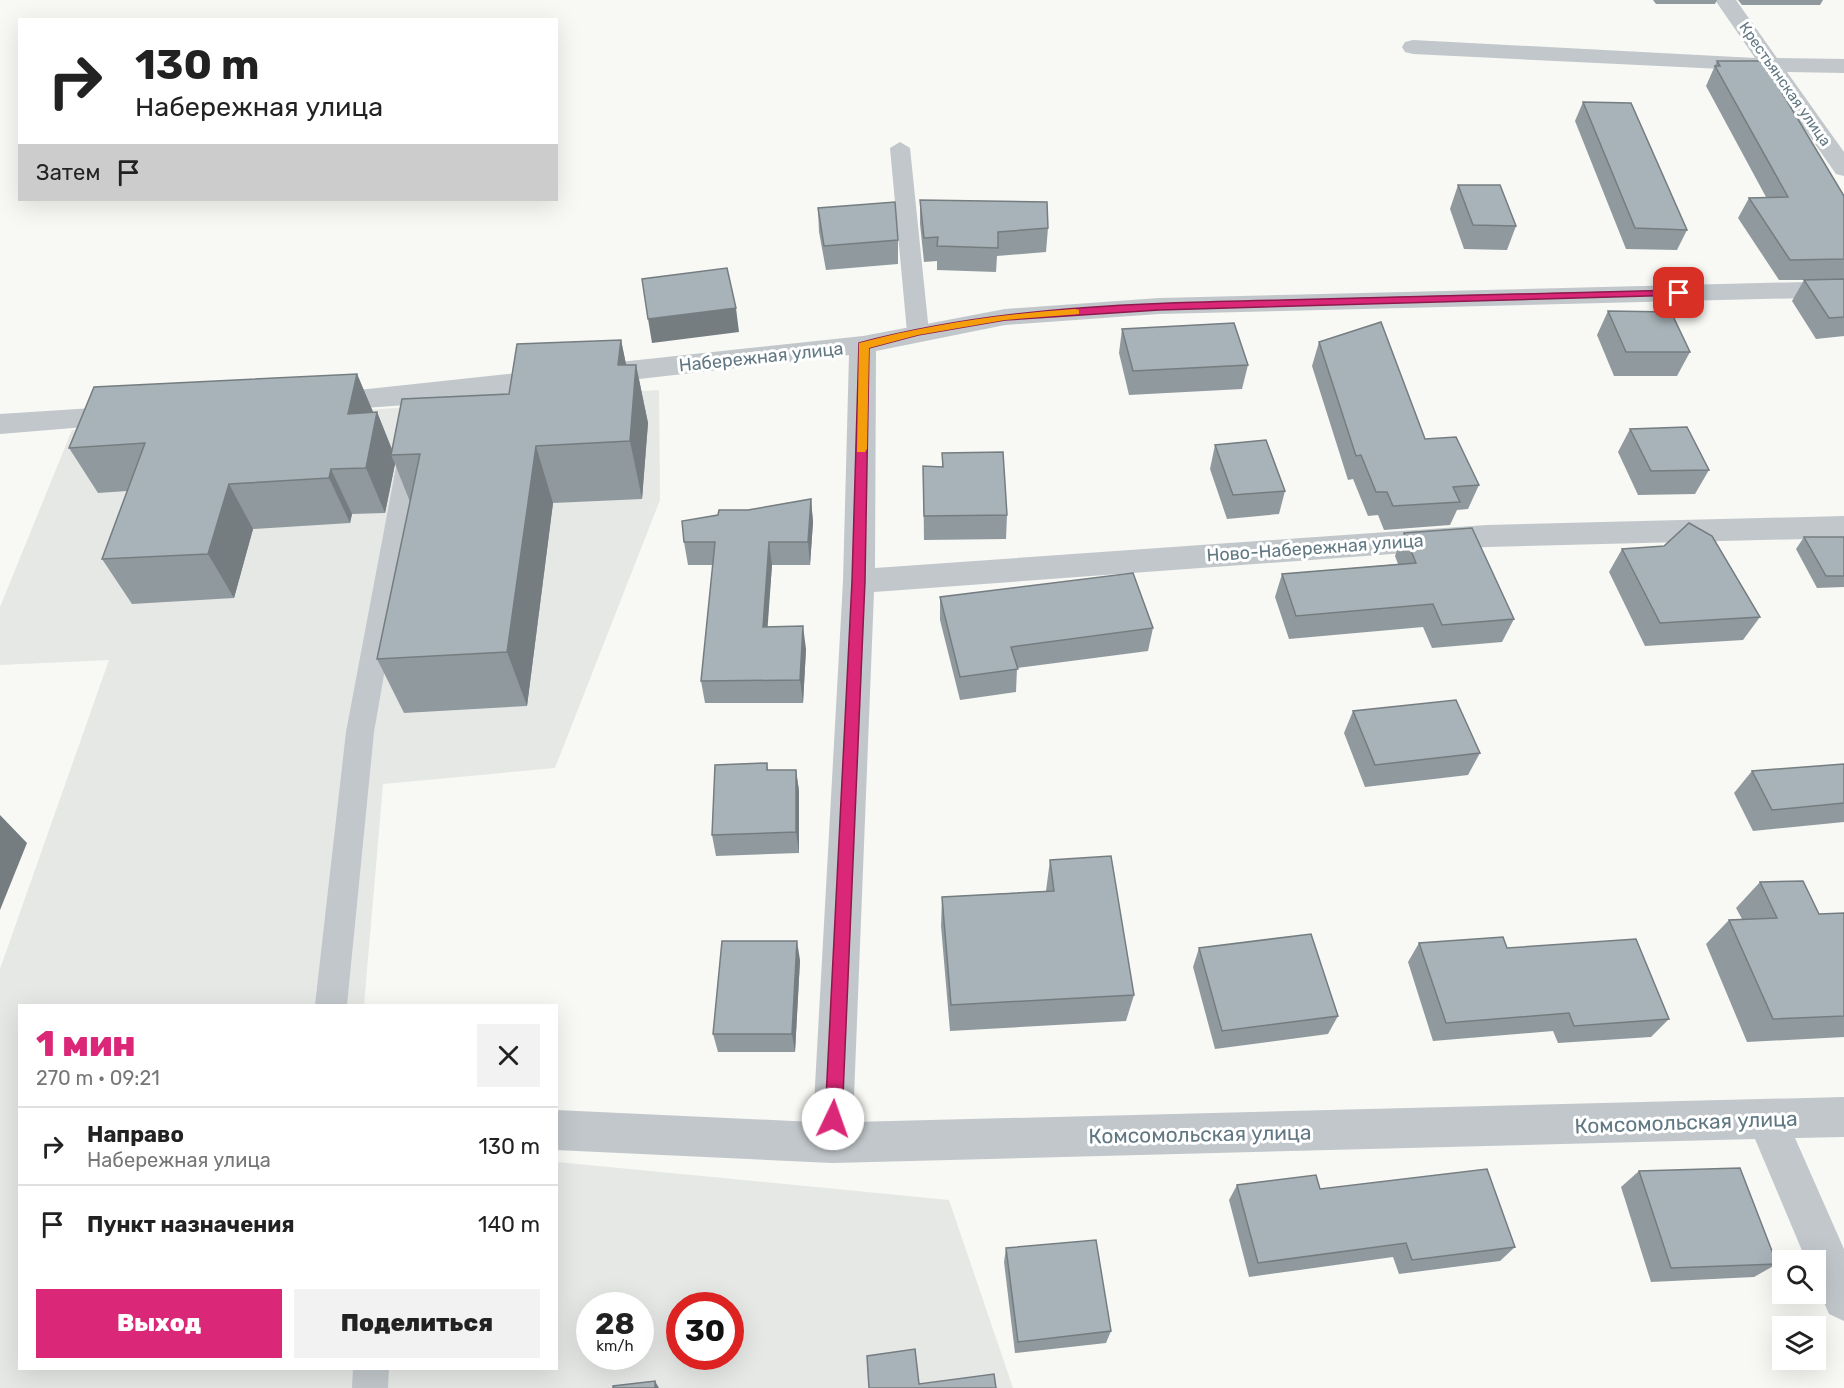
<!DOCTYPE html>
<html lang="ru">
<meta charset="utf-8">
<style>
:root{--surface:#fff;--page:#f2f2f2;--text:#222;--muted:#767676;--line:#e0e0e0;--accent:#db2777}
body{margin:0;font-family:Rubik,sans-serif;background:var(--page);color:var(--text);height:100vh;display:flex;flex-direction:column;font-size:22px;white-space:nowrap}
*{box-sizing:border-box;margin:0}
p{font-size:20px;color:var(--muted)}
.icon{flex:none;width:33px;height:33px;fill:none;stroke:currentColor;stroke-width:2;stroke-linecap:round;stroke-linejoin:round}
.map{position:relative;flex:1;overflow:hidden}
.details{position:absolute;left:18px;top:1004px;width:540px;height:366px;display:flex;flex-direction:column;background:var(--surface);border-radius:0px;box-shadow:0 6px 24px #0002}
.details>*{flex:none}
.top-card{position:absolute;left:18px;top:18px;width:540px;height:183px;border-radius:0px;box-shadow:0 6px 24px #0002;background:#fff;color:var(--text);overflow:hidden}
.controls{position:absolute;left:1772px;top:1250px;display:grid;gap:12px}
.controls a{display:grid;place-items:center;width:54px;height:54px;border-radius:0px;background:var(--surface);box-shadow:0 6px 24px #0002;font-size:30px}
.speed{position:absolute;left:576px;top:1292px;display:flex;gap:12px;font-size:30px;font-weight:700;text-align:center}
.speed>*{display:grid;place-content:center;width:78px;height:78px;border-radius:50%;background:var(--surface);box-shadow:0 6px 24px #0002;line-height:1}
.speed small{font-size:15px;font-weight:400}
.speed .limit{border:9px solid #d22;background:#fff;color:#111}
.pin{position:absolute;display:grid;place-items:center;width:51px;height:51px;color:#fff;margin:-26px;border-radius:12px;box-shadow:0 3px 9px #0006}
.me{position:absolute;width:66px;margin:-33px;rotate:3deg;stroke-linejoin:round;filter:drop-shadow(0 0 4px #0008)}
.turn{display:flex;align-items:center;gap:21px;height:126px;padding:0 18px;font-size:27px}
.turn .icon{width:78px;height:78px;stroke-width:2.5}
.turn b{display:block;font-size:42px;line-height:51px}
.then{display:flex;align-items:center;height:57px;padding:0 18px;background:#0003;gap:12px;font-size:22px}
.round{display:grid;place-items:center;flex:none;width:63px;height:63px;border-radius:0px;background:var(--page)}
.summary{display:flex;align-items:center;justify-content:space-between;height:102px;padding:0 18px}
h1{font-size:36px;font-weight:800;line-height:45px;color:var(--accent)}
.cta{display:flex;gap:12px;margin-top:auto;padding:12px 18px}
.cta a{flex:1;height:69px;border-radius:0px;background:var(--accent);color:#fff;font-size:24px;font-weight:800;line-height:69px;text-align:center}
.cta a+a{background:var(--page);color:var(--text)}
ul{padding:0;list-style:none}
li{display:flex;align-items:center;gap:18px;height:78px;padding:0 18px;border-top:2px solid var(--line)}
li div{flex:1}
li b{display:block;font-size:22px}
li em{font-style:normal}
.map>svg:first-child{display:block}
</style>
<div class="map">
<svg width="1844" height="1388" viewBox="0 0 1844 1388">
<rect width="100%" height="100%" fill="#f8f8f5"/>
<!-- built -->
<path fill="#e6e8e6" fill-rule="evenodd" d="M659,390L660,500L555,768L383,784L364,1005H20V1368H556L557,1162L949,1200L1013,1388H0V969L109,660L0,665V607L72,430ZM590,1305H640V1356H590ZM680,1305H730V1356H680Z"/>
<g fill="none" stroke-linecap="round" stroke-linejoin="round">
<!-- lane -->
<g fill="#c1c7ca" fill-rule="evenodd">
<polygon points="900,142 910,148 929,332 926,337 910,337 907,332 890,148"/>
<polygon points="411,443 419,445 423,451 374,732 347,1005 315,1005 346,732 399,451 403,445"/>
<polygon points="353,1368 389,1368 388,1388 352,1388"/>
</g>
<!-- street -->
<g fill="#c1c7ca" fill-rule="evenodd">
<polygon points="1715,0 1736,0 1777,58 1844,59 1844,73 1787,72 1844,152 1844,176 1836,174 1764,71 1413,54 1405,52 1402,47 1405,42 1413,40 1755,58"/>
<polygon points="1844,281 1844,297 1159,314 1005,325 876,351 875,568 1487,525 1844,516 1844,538 1487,547 874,592 853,1122 1844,1097 1844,1137 1795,1138 1844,1249 1844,1321 1829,1314 1815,1282 1815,1260 1806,1260 1755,1139 832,1163 556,1150 556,1110 813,1122 843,581 849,355 421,404 322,411 312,409 308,402 312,395 863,336 1005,309 1159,298"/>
<polygon points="124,406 134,409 138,416 134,423 0,434 0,414"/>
</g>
</g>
<!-- wall -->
<g fill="#909a9e">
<polygon points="1653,0 1717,0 1715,4 1656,4"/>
<polygon points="1738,0 1823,0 1820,5 1742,5"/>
<polygon points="1717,61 1844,196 1844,336 1816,339 1792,301 1804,280 1817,280 1779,280 1738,218 1749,198 1766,197 1706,86"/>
<polygon points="1583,102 1687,230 1677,250 1626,249 1575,121"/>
<polygon points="1458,185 1516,226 1507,250 1464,249 1450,209"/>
<polygon points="920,200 1048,228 1046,252 997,256 996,272 937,270 937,261 924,262 920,224"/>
<polygon points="818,208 898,240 898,264 826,270 819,232"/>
<polygon points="1608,311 1690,352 1677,376 1614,376 1597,335"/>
<polygon points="1122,329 1248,365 1242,389 1129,395 1119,353"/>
<polygon points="621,340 626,365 636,365 648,423 642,499 553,503 527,706 404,713 377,659 410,502 395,464 385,513 352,514 350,523 253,529 234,598 132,604 102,559 127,491 98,493 69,448 357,374 373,412 377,412 392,449 509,394"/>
<polygon points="1319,342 1425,439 1479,485 1468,509 1457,510 1450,525 1384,530 1378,515 1368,516 1353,479 1348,480 1312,366"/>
<polygon points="1630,429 1709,470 1695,494 1638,495 1618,452"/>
<polygon points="1215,445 1285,491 1279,514 1227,519 1210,469"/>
<polygon points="942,453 1007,515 1006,539 924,540 923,466 942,467"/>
<polygon points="811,499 813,522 810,565 772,565 767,627 806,649 803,703 705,703 701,681 713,565 688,565 684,542 748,510"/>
<polygon points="1404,533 1514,619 1502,642 1432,648 1423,627 1289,639 1275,597 1282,574 1398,564 1395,556"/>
<polygon points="1804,537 1844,537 1844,587 1817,588 1796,549"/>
<polygon points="1622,549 1760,617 1743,640 1645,646 1609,572"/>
<polygon points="940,597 1153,628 1148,651 1017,668 1016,692 960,700 940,620"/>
<polygon points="1353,711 1480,753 1468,775 1365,787 1344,733"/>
<polygon points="767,763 768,770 796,770 799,791 799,853 716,856 712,835"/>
<polygon points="1844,764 1844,822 1753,831 1734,793 1752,771"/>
<polygon points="1050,860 1134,995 1126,1021 950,1031 941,926 942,897 1046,891"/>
<polygon points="1760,882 1819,914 1844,913 1844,1037 1747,1042 1706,944 1729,920 1742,919 1736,908"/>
<polygon points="1419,943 1507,948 1669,1019 1651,1037 1558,1043 1553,1031 1433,1041 1408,962"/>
<polygon points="1199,948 1338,1016 1328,1034 1215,1049 1193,967"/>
<polygon points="800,960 795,1052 718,1052 713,1034"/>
<polygon points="1639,1171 1777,1264 1754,1277 1651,1282 1621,1187"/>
<polygon points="1237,1185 1320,1189 1515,1247 1500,1261 1399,1274 1393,1257 1249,1277 1229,1200"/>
<polygon points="1006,1248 1111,1331 1106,1343 1015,1353 1004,1262"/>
</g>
<!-- shaded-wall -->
<g fill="#757d81">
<polygon points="736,308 739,332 652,343 648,319"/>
<polygon points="621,340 633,398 618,365"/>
<polygon points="636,365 648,423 642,499 630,441"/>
<polygon points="357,374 376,419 348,414"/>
<polygon points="377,412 394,455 391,455 395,464 385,513 366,468"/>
<polygon points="536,446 553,503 527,706 507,652"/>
<polygon points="331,469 352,514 350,523 329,478"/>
<polygon points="229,484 253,529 234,598 208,554"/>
<polygon points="811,499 813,522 810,565 808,542"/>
<polygon points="769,542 772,565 766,650 763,627"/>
<polygon points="803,626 806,649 803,703 800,680"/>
<polygon points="796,770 799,791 799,853 796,832"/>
<polygon points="0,815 27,843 0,910"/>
<polygon points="797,941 800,960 795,1052 792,1034"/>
<polygon points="655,1381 659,1388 655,1388"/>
</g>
<!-- building -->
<g fill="#a7b3b8" stroke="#757d81" stroke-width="1.5">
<polygon points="1717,61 1763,61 1844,196 1844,259 1790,260 1749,198 1788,197 1715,66 1720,66"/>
<polygon points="1583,102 1631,103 1687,230 1635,228"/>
<polygon points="1458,185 1500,185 1516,226 1473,225"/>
<polygon points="920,200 1047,202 1048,228 998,232 998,248 937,246 938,237 924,238"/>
<polygon points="895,202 898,240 824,246 818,208"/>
<polygon points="727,268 736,308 648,319 642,279"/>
<polygon points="1844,279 1844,317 1829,318 1804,280"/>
<polygon points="1608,311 1671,312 1690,352 1626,352"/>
<polygon points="1381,322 1425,439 1456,437 1479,485 1453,487 1460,502 1393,506 1387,492 1376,492 1361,455 1356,456 1319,342"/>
<polygon points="1234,323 1248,365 1133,371 1122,329"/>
<polygon points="621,340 618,365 636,365 630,441 536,446 507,652 377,659 420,454 391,455 402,399 509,394 517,344"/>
<polygon points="357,374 348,414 377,412 366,468 331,469 329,478 229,484 208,554 102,559 145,443 69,448 94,387"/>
<polygon points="1687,427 1709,470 1651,471 1630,429"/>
<polygon points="1266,440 1285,491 1233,495 1215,445"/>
<polygon points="1003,452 1007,515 924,516 923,466 943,467 942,453"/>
<polygon points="811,499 808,542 769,542 763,627 803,626 800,680 701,681 715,542 684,542 682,521 718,515 719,510 748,510"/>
<polygon points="1689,523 1712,536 1760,617 1660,623 1622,549 1664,546"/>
<polygon points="1472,528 1514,619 1442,625 1433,604 1296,616 1282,574 1416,563 1404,533"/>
<polygon points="1804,537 1844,537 1844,576 1826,576"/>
<polygon points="1133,573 1153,628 1011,647 1018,669 960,677 940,597"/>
<polygon points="1456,700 1480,753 1375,765 1353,711"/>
<polygon points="767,763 767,770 796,770 796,832 712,835 715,765"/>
<polygon points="1844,764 1844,803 1772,810 1752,771"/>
<polygon points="1111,856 1134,995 951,1005 942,897 1054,891 1050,860"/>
<polygon points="1803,881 1819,914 1844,913 1844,1016 1773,1019 1729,920 1777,918 1760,882"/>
<polygon points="1311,934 1338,1016 1222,1031 1199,948"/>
<polygon points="1503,937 1507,948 1636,939 1669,1019 1574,1026 1569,1013 1446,1023 1419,943"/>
<polygon points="722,941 797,941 792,1034 713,1034"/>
<polygon points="1740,1168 1777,1264 1671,1268 1639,1171"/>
<polygon points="1487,1169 1515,1247 1412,1260 1406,1243 1258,1263 1237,1185 1316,1175 1320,1189"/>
<polygon points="1096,1240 1111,1331 1018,1342 1006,1248"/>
<polygon points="915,1349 919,1384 994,1374 996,1388 869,1388 867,1356"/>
<polygon points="655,1381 655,1388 613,1388 613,1386"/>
</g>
<!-- route -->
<path fill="#db2777" stroke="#8e194d" stroke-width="1.5" d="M1679,290L1682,291V295L1159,310L1005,320L918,335L869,348L865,581L842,1119L839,1125L833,1127L827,1125L825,1119L852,581L859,343C998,306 1141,303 1283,300C1415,296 1547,293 1679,290Z"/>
<!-- slow -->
<path fill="#f59e0b" d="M1075,309L1079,310V314L1005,320L918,335L869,348L867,449L865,452H857L859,343C931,324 1002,314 1075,309Z"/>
<g text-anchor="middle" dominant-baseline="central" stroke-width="6" stroke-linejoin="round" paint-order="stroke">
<!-- far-street labels -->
<g font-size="15" fill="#617883" stroke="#fff">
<text transform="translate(1785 84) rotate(55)">Крестьянская улица</text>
</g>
<!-- street labels -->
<g font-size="18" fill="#617883" stroke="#fff">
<text transform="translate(761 357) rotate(-6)">Набережная улица</text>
<text transform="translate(1315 548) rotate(-4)">Ново-Набережная улица</text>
</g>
<!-- near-street labels -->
<g font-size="21" fill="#617883" stroke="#fff">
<text transform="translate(1686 1122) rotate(-2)">Комсомольская улица</text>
<text transform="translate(1200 1134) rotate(-1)">Комсомольская улица</text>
</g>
</g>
</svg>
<div class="controls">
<a><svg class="icon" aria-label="search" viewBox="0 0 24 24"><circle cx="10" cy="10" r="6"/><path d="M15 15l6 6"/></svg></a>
<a><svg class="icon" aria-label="layers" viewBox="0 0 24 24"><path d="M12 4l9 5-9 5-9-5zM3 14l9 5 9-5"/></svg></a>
</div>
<div class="speed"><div>28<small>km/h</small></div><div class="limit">30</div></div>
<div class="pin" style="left:1679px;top:293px;background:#d93025"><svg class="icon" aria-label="arrive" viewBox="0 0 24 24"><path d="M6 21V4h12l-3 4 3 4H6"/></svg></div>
<svg class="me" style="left:833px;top:1119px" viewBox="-20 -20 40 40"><circle r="19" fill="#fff"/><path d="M0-13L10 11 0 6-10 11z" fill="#db2777"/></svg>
<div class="top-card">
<div class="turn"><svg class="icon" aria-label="right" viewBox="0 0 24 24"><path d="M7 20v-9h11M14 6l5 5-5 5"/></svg><div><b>130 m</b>Набережная улица</div></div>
<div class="then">Затем<svg class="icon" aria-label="arrive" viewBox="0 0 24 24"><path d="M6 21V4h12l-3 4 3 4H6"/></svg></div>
</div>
<section class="details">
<div class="summary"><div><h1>1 мин</h1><p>270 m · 09:21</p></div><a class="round"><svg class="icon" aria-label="close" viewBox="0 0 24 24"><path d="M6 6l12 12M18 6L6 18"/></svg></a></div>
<ul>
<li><svg class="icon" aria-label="right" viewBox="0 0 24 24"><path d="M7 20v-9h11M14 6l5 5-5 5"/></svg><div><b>Направо</b><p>Набережная улица</p></div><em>130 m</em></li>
<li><svg class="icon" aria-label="arrive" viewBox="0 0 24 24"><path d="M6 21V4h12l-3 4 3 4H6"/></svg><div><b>Пункт назначения</b></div><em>140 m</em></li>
</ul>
<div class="cta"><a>Выход</a><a>Поделиться</a></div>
</section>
</div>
